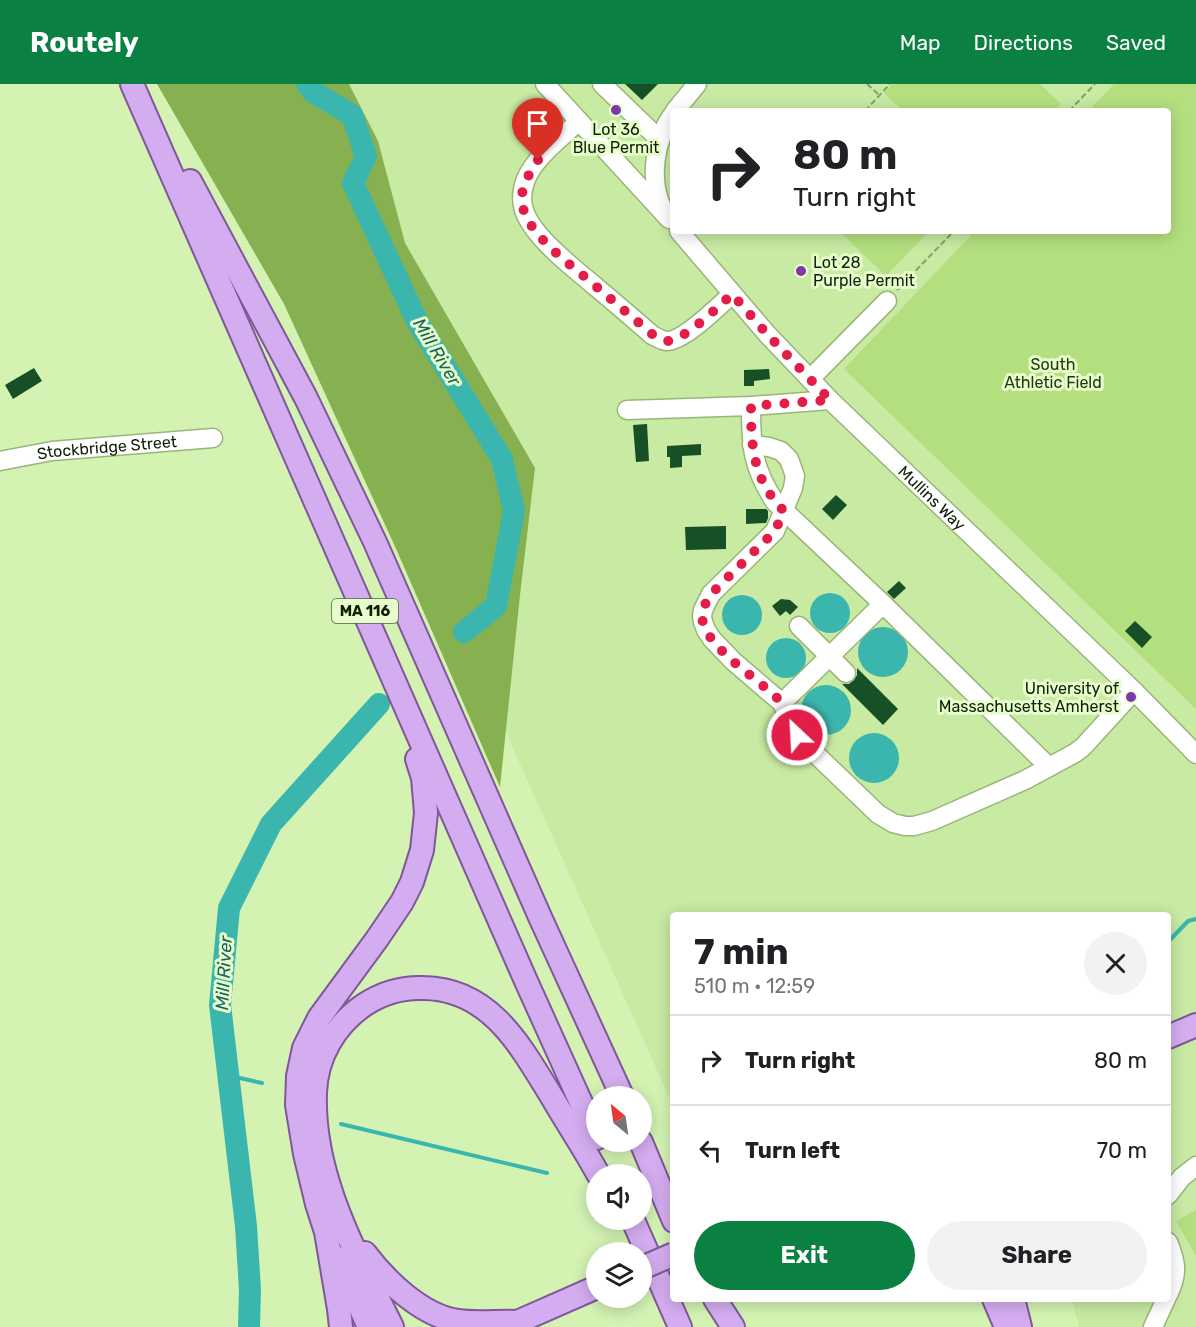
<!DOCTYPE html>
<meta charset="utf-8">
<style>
:root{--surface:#fff;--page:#f2f2f2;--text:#202124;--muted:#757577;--line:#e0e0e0;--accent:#0b8043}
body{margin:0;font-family:Rubik,sans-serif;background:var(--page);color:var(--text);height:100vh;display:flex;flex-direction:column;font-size:22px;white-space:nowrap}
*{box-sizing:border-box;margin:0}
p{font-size:20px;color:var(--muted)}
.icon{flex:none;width:33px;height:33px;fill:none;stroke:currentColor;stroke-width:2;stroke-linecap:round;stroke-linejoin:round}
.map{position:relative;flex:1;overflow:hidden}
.drawer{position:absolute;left:670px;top:828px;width:501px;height:390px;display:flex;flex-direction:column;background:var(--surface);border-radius:6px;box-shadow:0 3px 15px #0003}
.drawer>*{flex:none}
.banner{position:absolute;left:670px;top:24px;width:501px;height:126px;border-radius:6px;box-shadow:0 3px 15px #0003;background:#fff;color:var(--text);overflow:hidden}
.needle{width:39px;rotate:331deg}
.tools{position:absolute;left:586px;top:1002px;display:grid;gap:12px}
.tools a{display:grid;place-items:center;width:66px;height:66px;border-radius:50%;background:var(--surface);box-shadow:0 3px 15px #0003;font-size:30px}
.pin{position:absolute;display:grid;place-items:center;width:51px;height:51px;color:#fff;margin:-62px -26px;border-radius:50% 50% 50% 0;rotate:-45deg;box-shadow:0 0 6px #0007}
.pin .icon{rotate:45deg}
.me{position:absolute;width:66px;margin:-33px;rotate:335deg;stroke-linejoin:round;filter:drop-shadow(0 0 4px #0008)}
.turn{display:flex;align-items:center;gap:21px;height:126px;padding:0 24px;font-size:27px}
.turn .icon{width:78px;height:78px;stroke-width:2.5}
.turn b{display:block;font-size:42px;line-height:51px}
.round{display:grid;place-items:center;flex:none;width:63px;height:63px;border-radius:32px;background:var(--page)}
.headline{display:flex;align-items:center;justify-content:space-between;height:102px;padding:0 24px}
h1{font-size:36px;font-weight:700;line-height:45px}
.primary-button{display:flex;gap:12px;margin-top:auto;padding:12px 24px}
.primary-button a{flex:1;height:69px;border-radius:36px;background:var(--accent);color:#fff;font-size:24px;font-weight:700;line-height:69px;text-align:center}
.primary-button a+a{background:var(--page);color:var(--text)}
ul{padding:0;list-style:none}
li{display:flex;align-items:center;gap:18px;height:90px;padding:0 24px;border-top:2px solid var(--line)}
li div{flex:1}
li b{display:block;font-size:22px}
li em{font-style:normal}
header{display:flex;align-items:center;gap:36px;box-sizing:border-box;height:84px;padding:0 30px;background:var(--accent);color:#fff}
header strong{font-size:28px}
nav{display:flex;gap:33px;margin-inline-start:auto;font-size:21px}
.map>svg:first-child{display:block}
</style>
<header>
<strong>Routely</strong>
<nav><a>Map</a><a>Directions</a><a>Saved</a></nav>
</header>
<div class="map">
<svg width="1196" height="1243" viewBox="0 0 1196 1243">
<rect width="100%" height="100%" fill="#d4f3b3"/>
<!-- built -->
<path fill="#c8eaa3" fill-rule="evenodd" d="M216,0H1196V1243H1079L1072,1215H1168V831H674L673,1022ZM674,27H1168V147H674Z"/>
<!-- green -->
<g fill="#b3df7f">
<polygon points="893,0 1040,0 1061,20 1055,27 903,27 884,9"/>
<polygon points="1114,0 1196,0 1196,625 844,285 975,147 1168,147 1168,27 1088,27"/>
<polygon points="839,147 929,147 886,192"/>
<polygon points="1196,1126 1196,1172 1176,1137"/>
</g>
<!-- forest -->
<polygon fill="#87b151" points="157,0 349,0 378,57 405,159 535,384 520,511 500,703 397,467 284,220"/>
<!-- water -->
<g fill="#3bb6ae">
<circle cx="830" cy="529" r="20"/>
<circle cx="742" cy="531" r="20"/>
<circle cx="883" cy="568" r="25"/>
<circle cx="786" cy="574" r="20"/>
<circle cx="826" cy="626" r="25"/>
<circle cx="874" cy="674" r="25"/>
</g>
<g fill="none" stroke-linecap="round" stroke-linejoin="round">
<!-- stream -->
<g stroke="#3bb6ae" stroke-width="4">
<polyline points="1168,858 1188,837 1196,835"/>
<polyline points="228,998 240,994 262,999"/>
<polyline points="341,1040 547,1089"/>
</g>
<!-- river -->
<g stroke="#3bb6ae" stroke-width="22">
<polyline points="307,0 313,8 352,31 366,72 353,99 417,237 502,375 514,427 496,522 464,548"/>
<polyline points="249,1243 250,1206 246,1142 220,921 229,824 271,740 379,620"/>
</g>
</g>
<!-- building -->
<g fill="#174f26">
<polygon points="625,0 658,0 642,16"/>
<polygon points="34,284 42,297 13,315 5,301"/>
<polygon points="769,285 770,295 754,297 754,302 744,302 744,286"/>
<polygon points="647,340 649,377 636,378 633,341"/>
<polygon points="701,360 701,371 682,372 682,383 670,384 670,373 667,373 667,362"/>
<polygon points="836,411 847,421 833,436 822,425"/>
<polygon points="746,425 766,425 768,427 768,434 766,439 746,440"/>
<polygon points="726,442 726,465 686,466 685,443"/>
<polygon points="899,497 906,504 894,515 887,508"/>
<polygon points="781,515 790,516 798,523 790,531 786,527 780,532 772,522"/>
<polygon points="1135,537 1152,553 1142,564 1125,547"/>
<polygon points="857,584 898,625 883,641 842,600 849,600 854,596 857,591"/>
</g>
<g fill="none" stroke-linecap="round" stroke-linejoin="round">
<!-- minor casing -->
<g stroke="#99b679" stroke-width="21">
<g id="minor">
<polyline points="545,0 669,135"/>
<polyline points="602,0 660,56"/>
<polyline points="675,27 697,0"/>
<path d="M579,37C562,53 535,73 526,95C523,103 521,113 523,122C528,150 575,185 596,203C615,219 634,235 652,251C656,253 661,256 666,257C683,258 719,222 732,210"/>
<path d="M664,127C648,98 654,55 674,29"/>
<path id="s1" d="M679,147L767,250L830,316L1134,607L1196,670"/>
<polyline points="810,295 887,217"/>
<path d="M751,322C751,362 752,383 775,418L883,520L1049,683"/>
<polyline points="627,326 751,322 830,316"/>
<polyline points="752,361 769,363 781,367 789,375 795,392 793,404 775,447 711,510 703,526 702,532 703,538 706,546 712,555 733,577 782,619 791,640 802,657 878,730 893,739 905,742 914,742 932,737 1025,696 1075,669 1083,663 1134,607"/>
<path id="s2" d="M0,377L52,367L213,354"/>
<polyline points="799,542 846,589"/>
<polyline points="782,619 883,520"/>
<polyline points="1168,1111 1182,1093 1196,1082"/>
<path d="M1168,1158C1177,1179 1178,1190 1168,1211"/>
<polyline points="1153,1243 1166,1215"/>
</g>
</g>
<!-- major casing -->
<g stroke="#7e5898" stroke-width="26">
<g id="major">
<polyline points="132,0 526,897 597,1054"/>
<polyline points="190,97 306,314 375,458 540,833 622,1012"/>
<polyline points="1168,953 1196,941"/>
<polyline points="641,1058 674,1137"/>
<polyline points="633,1136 680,1243"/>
<path d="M365,1169C386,1197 422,1232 458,1237C477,1240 498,1237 518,1238"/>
<polyline points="338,1174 369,1243"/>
<polyline points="715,1215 733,1243"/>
<polyline points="994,1215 1006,1243"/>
<polyline points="1013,1215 1020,1243"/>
<polyline points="341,1243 339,1225 326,1148 317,1120 305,1070 297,1021 298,992 304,964 319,934 377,855 402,818 412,798 422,766 426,729 423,694 417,675"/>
<path d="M392,1243C356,1169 312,1093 315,1009C316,973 335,941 364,921C382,909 402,903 424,904C491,905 521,963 552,1013C567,1039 584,1064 598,1090"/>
<polyline points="506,1243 597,1203"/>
</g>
</g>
<!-- path -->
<g stroke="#869d6d" stroke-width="2" stroke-dasharray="6 3" stroke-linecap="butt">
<polyline points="867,0 878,10"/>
<polyline points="865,27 890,0"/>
<polyline points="1069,27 1095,0"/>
<polyline points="897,206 954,147"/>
</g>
<!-- minor -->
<use href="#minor" stroke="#fff" stroke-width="18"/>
<!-- major -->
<use href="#major" stroke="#d4adf0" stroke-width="22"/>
<!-- major-bridge casing -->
<g stroke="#7e5898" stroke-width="26" stroke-linecap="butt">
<polyline id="major-bridge" points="642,1184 674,1170"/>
</g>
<!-- major-bridge -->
<use href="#major-bridge" stroke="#d4adf0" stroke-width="22"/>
</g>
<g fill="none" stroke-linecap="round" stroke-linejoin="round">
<!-- route -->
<path stroke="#e11d48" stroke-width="10" stroke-dasharray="0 18" d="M538,76C529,90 518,106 523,124C531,153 570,180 592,199C612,216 632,233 652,250C656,253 661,256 666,257C683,258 719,222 732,210L767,250L830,316L751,322C751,363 753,396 784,427L775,447L711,510C707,517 702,524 702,532C703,563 761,596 780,617C785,622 786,628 788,634C791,640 794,646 797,651"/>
</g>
<!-- markers -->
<g fill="#7e38ab" stroke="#e5fecb" stroke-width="2">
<circle cx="616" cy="26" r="6"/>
<circle cx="801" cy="187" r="6"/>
<circle cx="1131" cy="613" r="6"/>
</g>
<g text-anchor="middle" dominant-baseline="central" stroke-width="6" stroke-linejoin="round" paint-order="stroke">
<!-- shield labels -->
<rect fill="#e5fecb" stroke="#526141" stroke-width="1.5" x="332" y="515" width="66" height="24" rx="4.5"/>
<g font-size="15" font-weight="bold" fill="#131e06">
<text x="365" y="527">MA 116</text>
</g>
<!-- poi labels -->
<g font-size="16" fill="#131e06" stroke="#e5fecb">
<text x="616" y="45">Lot 36<tspan x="616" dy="18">Blue Permit</tspan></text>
<text x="813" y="178" text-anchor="start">Lot 28<tspan x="813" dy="18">Purple Permit</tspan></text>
<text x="1119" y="604" text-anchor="end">University of<tspan x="1119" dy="18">Massachusetts Amherst</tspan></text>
</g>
<!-- park labels -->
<g font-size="16" fill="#273710" stroke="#e5fecb">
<text x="1053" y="280">South<tspan x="1053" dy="18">Athletic Field</tspan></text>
</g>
<!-- street labels -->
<g font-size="16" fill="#131e06" stroke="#e5fecb">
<text stroke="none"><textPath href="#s2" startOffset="108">Stockbridge Street</textPath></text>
<text stroke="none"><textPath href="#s1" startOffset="368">Mullins Way</textPath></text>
</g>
<!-- water labels -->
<g font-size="18" font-style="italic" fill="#1f615c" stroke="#e5fecb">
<text transform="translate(437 268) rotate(59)">Mill River</text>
<text transform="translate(224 889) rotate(-87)">Mill River</text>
</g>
</g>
</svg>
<div class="tools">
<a><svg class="needle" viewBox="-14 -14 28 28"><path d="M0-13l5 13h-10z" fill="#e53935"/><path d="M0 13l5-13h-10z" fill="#757577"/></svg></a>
<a><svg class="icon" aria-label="sound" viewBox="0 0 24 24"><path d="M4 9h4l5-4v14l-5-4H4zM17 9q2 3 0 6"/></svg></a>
<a><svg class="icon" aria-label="layers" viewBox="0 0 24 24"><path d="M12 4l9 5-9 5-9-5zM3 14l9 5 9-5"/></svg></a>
</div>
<div class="pin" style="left:538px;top:76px;background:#d93025"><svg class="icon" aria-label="arrive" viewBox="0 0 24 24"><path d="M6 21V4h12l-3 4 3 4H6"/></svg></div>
<svg class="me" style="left:797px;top:651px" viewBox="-20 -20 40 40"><circle r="17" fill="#e11d48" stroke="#fff" stroke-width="3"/><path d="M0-11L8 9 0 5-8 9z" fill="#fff"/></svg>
<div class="banner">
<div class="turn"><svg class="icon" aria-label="right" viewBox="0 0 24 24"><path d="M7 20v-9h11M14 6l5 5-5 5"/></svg><div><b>80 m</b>Turn right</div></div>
</div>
<section class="drawer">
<div class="headline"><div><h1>7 min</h1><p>510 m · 12:59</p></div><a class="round"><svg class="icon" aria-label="close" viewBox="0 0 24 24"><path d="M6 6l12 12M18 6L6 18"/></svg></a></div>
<ul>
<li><svg class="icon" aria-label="right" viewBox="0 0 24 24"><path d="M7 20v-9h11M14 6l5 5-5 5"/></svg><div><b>Turn right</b></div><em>80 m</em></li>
<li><svg class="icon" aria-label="left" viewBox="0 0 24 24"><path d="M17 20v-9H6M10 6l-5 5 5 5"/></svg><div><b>Turn left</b></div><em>70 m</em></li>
</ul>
<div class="primary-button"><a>Exit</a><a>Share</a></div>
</section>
</div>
